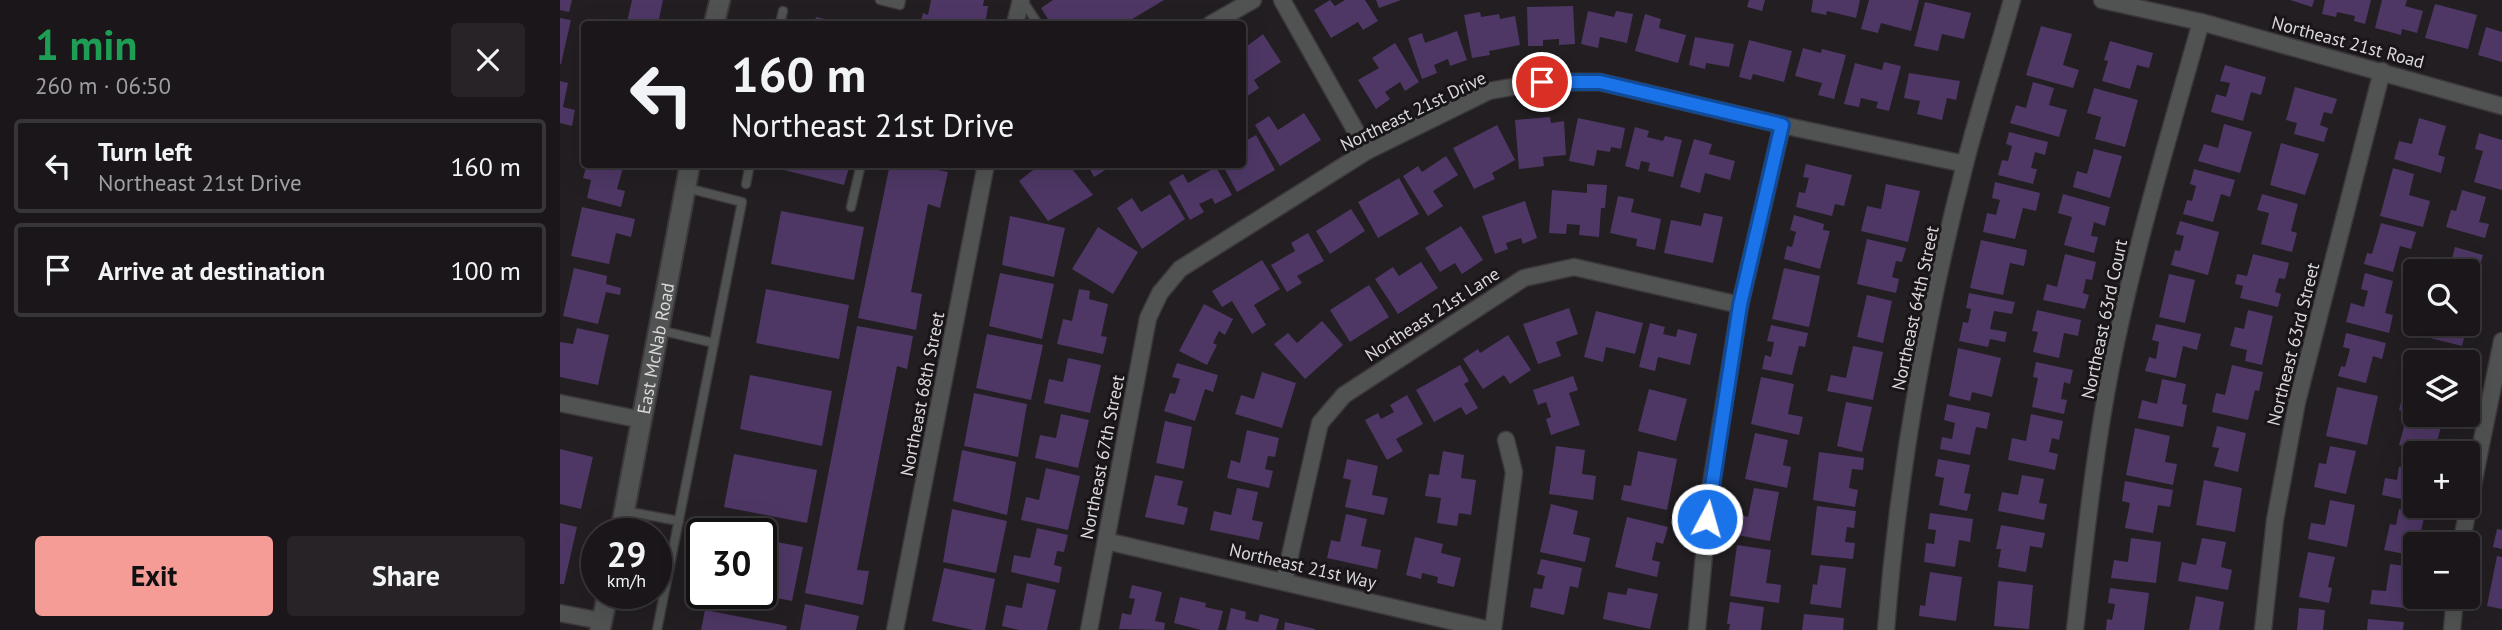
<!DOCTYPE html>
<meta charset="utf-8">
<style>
:root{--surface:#1a161a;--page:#272327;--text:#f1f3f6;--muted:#9f9fa2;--line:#383539;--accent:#f59c96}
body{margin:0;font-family:"PT Sans",sans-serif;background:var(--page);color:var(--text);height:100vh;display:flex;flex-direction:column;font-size:26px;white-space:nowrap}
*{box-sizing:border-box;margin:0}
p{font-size:23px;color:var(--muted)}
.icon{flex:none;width:38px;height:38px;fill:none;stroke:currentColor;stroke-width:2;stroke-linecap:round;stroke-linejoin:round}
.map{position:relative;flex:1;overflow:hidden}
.panel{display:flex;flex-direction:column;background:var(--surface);width:560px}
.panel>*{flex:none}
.banner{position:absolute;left:21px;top:21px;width:665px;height:147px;border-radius:7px;box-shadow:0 7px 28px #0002,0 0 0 2px var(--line);background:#1a161a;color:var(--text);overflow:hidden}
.buttons{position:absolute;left:1843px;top:259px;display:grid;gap:14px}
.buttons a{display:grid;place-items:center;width:77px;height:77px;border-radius:7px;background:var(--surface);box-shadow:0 7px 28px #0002,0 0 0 2px var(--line);font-size:35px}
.speed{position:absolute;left:21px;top:518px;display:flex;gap:14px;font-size:35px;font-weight:700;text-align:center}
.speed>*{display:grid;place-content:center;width:91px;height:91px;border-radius:50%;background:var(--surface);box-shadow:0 7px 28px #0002,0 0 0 2px var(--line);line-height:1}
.speed small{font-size:18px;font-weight:400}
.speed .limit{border:4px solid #111;border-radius:10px;background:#fff;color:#111}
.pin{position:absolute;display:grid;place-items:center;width:60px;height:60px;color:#fff;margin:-30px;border:4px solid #fff;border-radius:50%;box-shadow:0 2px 7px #0007}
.me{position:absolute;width:77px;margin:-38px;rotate:6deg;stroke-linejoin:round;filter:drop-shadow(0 0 5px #0008)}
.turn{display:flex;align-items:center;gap:24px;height:147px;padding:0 35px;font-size:32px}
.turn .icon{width:91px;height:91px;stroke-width:2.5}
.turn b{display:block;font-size:49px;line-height:60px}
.round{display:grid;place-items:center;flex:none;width:74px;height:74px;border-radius:7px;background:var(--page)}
.summary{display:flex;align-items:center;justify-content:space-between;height:119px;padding:0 35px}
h1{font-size:42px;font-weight:600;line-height:52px;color:#1e9e55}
.primary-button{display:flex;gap:14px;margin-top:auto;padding:14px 35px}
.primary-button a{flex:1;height:80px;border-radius:7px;background:var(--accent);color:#111;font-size:28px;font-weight:600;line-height:80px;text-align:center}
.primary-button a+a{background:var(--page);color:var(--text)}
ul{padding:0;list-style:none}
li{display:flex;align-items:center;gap:21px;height:94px;margin:0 14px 10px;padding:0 21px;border:4px solid var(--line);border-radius:7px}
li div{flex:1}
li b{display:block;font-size:26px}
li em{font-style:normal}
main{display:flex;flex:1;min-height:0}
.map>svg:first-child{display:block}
</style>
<main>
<section class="panel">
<div class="summary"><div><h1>1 min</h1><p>260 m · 06:50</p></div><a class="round"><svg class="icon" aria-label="close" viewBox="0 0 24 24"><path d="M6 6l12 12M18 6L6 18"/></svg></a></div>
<ul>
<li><svg class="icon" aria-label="left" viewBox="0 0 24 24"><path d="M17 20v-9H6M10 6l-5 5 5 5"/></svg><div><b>Turn left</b><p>Northeast 21st Drive</p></div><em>160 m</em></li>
<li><svg class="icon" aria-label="arrive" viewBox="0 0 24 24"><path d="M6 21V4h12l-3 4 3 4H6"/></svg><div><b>Arrive at destination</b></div><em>100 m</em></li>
</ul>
<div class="primary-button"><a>Exit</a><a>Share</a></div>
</section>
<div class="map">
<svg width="1942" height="630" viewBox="0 0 1942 630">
<rect width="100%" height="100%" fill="#221e22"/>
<!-- building -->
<g fill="#4e3765">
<polygon points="0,0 12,0 9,12 0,10"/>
<polygon points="72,0 103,0 98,24 67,22"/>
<polygon points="371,0 424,0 423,6 428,6 425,24 360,24 363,13 368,15"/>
<polygon points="493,0 604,0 564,24 491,24 481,8"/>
<polygon points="770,0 775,6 785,0 805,0 818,21 803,30 798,22 771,38 754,10"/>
<polygon points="816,0 841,0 819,8"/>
<polygon points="1189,0 1205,0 1202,11 1187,7"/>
<polygon points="1253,0 1300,0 1296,18 1267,11 1266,15 1251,12"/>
<polygon points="1309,0 1359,0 1351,31 1321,23 1318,33 1301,29"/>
<polygon points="1730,0 1754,0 1752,7"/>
<polygon points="1765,0 1811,0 1805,24 1794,21 1795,16 1777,12 1776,17 1762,14"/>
<polygon points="1822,0 1847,0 1845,6 1863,11 1857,33 1842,29 1841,35 1815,28"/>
<polygon points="1365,2 1411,13 1404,39 1382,34 1378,51 1354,46"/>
<polygon points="1875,4 1917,15 1908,49 1865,38"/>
<polygon points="1013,6 1015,44 999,45 999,39 983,40 983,46 968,46 967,7"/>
<polygon points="1028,11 1054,17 1056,11 1073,14 1067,43 1040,37 1038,48 1021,44"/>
<polygon points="920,12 921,17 939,14 940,19 955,16 960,45 929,51 930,55 912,58 904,15"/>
<polygon points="1085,14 1101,19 1099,28 1126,35 1118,63 1075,51"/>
<polygon points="256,17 283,23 283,24 254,24"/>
<polygon points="0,18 11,20 1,64 0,64"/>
<polygon points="1481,26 1512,34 1503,65 1519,70 1513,88 1466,75"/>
<polygon points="1926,27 1942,32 1942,62 1918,55"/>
<polygon points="897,31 907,60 890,66 888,59 874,65 877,73 862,79 848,38 862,33 865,43"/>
<polygon points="703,34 721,62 694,80 699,88 686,97 682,92 682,50"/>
<polygon points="1135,37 1174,44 1169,67 1146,63 1145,69 1129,65"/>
<polygon points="1189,40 1232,51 1224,82 1193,74 1191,80 1179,77"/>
<polygon points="1550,41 1593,53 1589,68 1577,65 1570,89 1542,81 1548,61 1544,60"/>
<polygon points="835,43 859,82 845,91 840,82 825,92 830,99 816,109 798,80 819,68 812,58"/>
<polygon points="1243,48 1261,53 1262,49 1286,55 1274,99 1258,95 1262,83 1235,76"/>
<polygon points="1324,62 1341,66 1329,111 1316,108 1318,102 1301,98 1299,107 1284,104 1295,63 1322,70"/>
<polygon points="1665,65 1706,77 1701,95 1691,92 1683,121 1651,112 1656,94 1666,97 1670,83 1660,81"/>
<polygon points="1349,73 1400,81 1396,100 1387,98 1382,120 1357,114 1360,101 1344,98"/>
<polygon points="0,81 8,83 3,107 15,110 12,126 0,123"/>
<polygon points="1473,82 1494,88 1489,105 1507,110 1499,137 1450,123 1456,105 1466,108"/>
<polygon points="1735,87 1777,99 1772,114 1764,112 1760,125 1768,128 1764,142 1734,134 1737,123 1726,120"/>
<polygon points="1534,88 1578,100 1565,147 1535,139 1541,117 1527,113"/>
<polygon points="744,113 761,140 720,166 695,125 709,116 718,130"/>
<polygon points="990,117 991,123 1004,121 1006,155 983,157 984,166 959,169 955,120"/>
<polygon points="1018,118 1065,128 1061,149 1051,147 1050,152 1037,150 1034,166 1009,161"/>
<polygon points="1859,118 1886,126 1878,155 1885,157 1881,173 1834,159 1839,141 1852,144"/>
<polygon points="1664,124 1692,132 1680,173 1638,161 1644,144 1658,148"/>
<polygon points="937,125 955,160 932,173 935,179 914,189 893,148"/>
<polygon points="1075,127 1089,131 1087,137 1103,141 1105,136 1122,140 1113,177 1088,171 1090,163 1081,161 1079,170 1065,166"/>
<polygon points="1449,132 1488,142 1485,155 1475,152 1471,168 1477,169 1473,184 1438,175 1442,160 1448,161 1452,146 1446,144"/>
<polygon points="1919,133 1942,140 1942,190 1914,182 1923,151 1915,149"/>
<polygon points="696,135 715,170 677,192 662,164 682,164 682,143"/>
<polygon points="1134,139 1152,144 1149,154 1175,161 1170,180 1145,173 1140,193 1120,187"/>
<polygon points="1721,143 1759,154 1745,195 1710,185"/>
<polygon points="1534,149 1562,156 1550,198 1513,187 1517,171 1527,174"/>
<polygon points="886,156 898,175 873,191 883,206 868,216 843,176 858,166 862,172"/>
<polygon points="27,164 64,164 57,189 65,191 61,207 27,198 31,180 23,178"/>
<polygon points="213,164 290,164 284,185 212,167"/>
<polygon points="330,164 347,164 388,172 380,208 368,204 351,292 362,294 356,330 298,318"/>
<polygon points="481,164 508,164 533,195 488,221 459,181"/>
<polygon points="527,164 555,164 534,177"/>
<polygon points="1246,164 1292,175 1284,206 1275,204 1272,216 1236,207 1239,192 1245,193 1249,178 1243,177"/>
<polygon points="656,167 672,195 655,204 652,198 639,204 644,212 630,220 609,182 623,174 628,183"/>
<polygon points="1833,168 1854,174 1849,195 1870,201 1863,227 1820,216"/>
<polygon points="1634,169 1675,180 1670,197 1661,194 1653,222 1623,214 1627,200 1632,201 1636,186 1630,184"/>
<polygon points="839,178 859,214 818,238 798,202"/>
<polygon points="1435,182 1480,193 1476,211 1463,208 1455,239 1423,232 1427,213 1436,215 1440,200 1432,198"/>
<polygon points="1027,184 1047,185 1045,208 1041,208 1039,237 1019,235 1020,225 1007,224 1006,234 989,233 992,190 1027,193"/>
<polygon points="1326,184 1360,191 1348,242 1301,231 1307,206 1321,209"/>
<polygon points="1902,190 1926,197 1919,222 1929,224 1925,238 1886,227 1891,210 1896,211"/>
<polygon points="610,194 625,219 582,249 557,208 572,198 581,212"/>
<polygon points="1503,194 1550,207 1545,226 1534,222 1531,236 1538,237 1534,253 1504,245 1512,217 1498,213"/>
<polygon points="1702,194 1738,204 1731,231 1737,233 1732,252 1701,244 1709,213 1697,210"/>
<polygon points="1058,196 1074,199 1071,212 1101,219 1095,250 1076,246 1077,239 1050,233"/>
<polygon points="965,201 977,238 963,244 961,238 946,243 948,249 935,254 922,216"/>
<polygon points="22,207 75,219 71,237 56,233 49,264 11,256"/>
<polygon points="791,209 805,231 770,254 756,231"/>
<polygon points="221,211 304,227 294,280 211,264"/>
<polygon points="1144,213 1163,217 1153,263 1104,253 1111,220 1141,226"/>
<polygon points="1234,215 1264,224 1263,230 1270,231 1260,269 1224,259 1227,246 1232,247 1236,232 1230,230"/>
<polygon points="450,216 505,228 494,277 442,265"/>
<polygon points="1620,221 1659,232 1648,275 1611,265 1615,250 1620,251 1624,236 1616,234"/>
<polygon points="1821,223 1856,232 1851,249 1840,246 1833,272 1804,264 1807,253 1812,254"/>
<polygon points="901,226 923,260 902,274 895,263 880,272 865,248"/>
<polygon points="538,227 578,252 553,294 512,269"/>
<polygon points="748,233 764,261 737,276 742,283 727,292 711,265 735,251 731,243"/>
<polygon points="1307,239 1346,248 1342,262 1336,261 1332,277 1339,279 1336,293 1297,284"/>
<polygon points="1421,240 1467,250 1464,266 1450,263 1443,295 1410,288"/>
<polygon points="1895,247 1923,255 1912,293 1908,292 1908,271 1881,271 1884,260 1891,262"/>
<polygon points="1505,254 1536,262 1532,280 1526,279 1523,293 1529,295 1525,309 1483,300 1487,284 1497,287"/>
<polygon points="1693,254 1729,263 1725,279 1719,278 1715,292 1721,294 1718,307 1680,298 1683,286 1675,284 1677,274 1687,276"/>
<polygon points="702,260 720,289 694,305 706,325 692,334 672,301 662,307 652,291"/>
<polygon points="861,262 878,288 838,314 815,279 833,267 839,276"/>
<polygon points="14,268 47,276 46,284 61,288 60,295 46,292 38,324 3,316"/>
<polygon points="1224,268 1260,276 1249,327 1212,319"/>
<polygon points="440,273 494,284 482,339 429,326"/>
<polygon points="1805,273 1833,281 1825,313 1833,315 1829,333 1786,322 1791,303 1804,307 1808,291 1801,289"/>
<polygon points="1609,274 1635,280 1625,323 1599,317"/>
<polygon points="809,285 829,317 790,342 770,310"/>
<polygon points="206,289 289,305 279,359 196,343"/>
<polygon points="519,289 530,291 529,299 548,304 541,336 547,337 543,354 497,344 503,319 512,321"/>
<polygon points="1409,293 1455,302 1452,314 1434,311 1430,329 1447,332 1445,342 1430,339 1428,347 1399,341 1403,322 1408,323 1411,309 1406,308"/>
<polygon points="1307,295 1332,301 1323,343 1297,337"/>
<polygon points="644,304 673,319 665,335 659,331 653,343 657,345 647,365 619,351"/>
<polygon points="1009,308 1018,334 996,342 1001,356 978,364 963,324"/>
<polygon points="1477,310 1521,320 1518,336 1504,333 1499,358 1473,352 1478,332 1472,331"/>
<polygon points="1688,310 1713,316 1702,365 1685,361 1687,350 1670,346 1675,327 1684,329"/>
<polygon points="1036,311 1083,323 1075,354 1046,347 1043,362 1024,357"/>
<polygon points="762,321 783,345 745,379 714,344 728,333 737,343"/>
<polygon points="1090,323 1105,327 1103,334 1116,337 1118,329 1137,334 1130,365 1098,357 1095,371 1079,367"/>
<polygon points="1596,324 1641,334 1637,350 1623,346 1616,378 1585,371 1589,357 1596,359 1599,342 1592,340"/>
<polygon points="1865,324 1894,324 1893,327 1906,330 1902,346 1862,336"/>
<polygon points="1211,325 1248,333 1245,347 1239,346 1232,375 1202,369 1205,355 1211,357 1214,342 1207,341"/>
<polygon points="297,326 353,336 347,369 337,366 297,570 309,571 303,605 245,593"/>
<polygon points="17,328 49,335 38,385 0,377 0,342 13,344"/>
<polygon points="1786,333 1826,343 1822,359 1813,356 1806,383 1778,376 1781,366 1785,367 1790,349 1783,347"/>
<polygon points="427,334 483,345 471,400 416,388"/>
<polygon points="948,335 971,370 950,384 944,375 923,389 903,359 918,349 920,353"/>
<polygon points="1293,346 1323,352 1313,400 1267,391 1271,375 1286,378"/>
<polygon points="1398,348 1441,358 1432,397 1412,392 1410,401 1389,396"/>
<polygon points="1856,350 1897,360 1896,362 1855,362 1855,392 1847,390"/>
<polygon points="508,358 541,365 530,413 484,403 489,379 503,382"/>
<polygon points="1476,362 1513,370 1510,384 1504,382 1501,399 1507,400 1504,414 1472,407 1478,378 1473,377"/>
<polygon points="617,363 658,375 653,392 645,389 635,421 604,411 610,393 615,394 620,379 612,377"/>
<polygon points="900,365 909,381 904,384 918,408 906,415 901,407 874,422 856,390"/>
<polygon points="1672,365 1703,372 1699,391 1695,390 1688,420 1652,412 1656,393 1665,395"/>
<polygon points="702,372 736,383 722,428 675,414 681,395 694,399"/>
<polygon points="190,375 272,391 262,446 180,429"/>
<polygon points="1013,376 1018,390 1009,393 1020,425 991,435 986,419 991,417 986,402 978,405 973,390"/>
<polygon points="1201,377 1234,384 1228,414 1243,417 1239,435 1191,424"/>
<polygon points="1602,379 1626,384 1622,404 1627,405 1623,427 1578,418 1582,400 1597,404"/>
<polygon points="1777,387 1818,396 1807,445 1766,436"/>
<polygon points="1089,389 1127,399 1116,441 1078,431"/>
<polygon points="414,393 467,404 458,457 404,446"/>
<polygon points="847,395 863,424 836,439 843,451 827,460 805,420 818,413 821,419 834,412 830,405"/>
<polygon points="1842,398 1855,401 1855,415 1884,415 1874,453 1839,445 1848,412 1839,410"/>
<polygon points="1286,402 1312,407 1302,452 1277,446"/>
<polygon points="1387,404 1430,413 1427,429 1416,427 1410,455 1380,449 1382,437 1392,439 1395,423 1384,420"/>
<polygon points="501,414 529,420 518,468 475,458 480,435 496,438"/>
<polygon points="1471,414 1503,421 1499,440 1492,438 1489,452 1498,454 1495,470 1448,460 1452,438 1466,441"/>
<polygon points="605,421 632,427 624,469 596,463"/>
<polygon points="1657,426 1686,433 1678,472 1654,466 1659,448 1652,447"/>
<polygon points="1575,428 1610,436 1605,462 1617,464 1613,485 1566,475"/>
<polygon points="687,430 719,438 715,457 708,456 705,469 713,471 709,488 667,478 671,460 680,463"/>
<polygon points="1195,433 1228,440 1223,465 1231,467 1227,488 1185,479"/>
<polygon points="996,446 1025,450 1022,474 1036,476 1033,500 989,494"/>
<polygon points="1770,446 1796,451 1786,494 1754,487 1759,463 1766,464"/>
<polygon points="0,449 33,457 21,509 0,504"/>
<polygon points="402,450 456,462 447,515 393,501"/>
<polygon points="883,451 904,455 901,478 916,480 911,515 899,513 897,526 877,523 881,498 865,496 869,474 879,475"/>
<polygon points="1078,451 1117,459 1107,510 1061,500 1064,485 1071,486"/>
<polygon points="1259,452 1304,458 1303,470 1292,469 1289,488 1298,490 1295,507 1253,500"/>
<polygon points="174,454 257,470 247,523 164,507"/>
<polygon points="1849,457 1855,458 1855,502 1822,495 1825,478 1837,480 1839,467 1847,468"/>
<polygon points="787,459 818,466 812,495 828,498 824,515 785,507 791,480 783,478"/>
<polygon points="1378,459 1410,465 1404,493 1411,494 1407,511 1379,505 1384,478 1375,476"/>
<polygon points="486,468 520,476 508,530 461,520 466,497 479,500"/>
<polygon points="595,475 623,481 617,505 628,508 624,525 585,517"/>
<polygon points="1462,475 1484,479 1479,503 1487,504 1484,520 1438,511 1442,492 1458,495"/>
<polygon points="1644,480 1682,488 1675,532 1636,525"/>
<polygon points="1565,481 1613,490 1610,507 1598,505 1593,533 1565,528 1570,503 1562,501"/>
<polygon points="677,488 698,492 692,520 703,522 699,540 650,530 654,511 671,515"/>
<polygon points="1194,488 1219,492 1210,541 1177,535 1181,515 1188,517"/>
<polygon points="1770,500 1795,505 1787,547 1748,539 1751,523 1765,525"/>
<polygon points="991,504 1018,511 1013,534 1030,538 1025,562 980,552"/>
<polygon points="1257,506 1296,511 1294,528 1287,527 1285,542 1295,543 1293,559 1251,555"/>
<polygon points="392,509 447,521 436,573 383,562"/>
<polygon points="1839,509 1865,514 1858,544 1855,544 1855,556 1824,550 1830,524 1836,525"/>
<polygon points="1370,513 1413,519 1410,542 1399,540 1395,567 1364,562 1366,543 1374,544 1376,530 1368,529"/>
<polygon points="786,514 807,519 801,546 821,550 817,569 767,558 771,540 780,542"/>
<polygon points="1067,517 1108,527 1103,544 1096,542 1092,560 1100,562 1097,577 1055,567"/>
<polygon points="0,523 17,527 4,584 0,584"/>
<polygon points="1441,525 1485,533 1482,548 1470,546 1466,572 1438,567 1441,549 1436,549"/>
<polygon points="477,528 508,535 504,552 497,551 494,565 502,567 499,583 451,572 454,555 470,558"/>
<polygon points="1937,529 1942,530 1942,549 1933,547"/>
<polygon points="855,537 883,544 881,553 901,558 894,587 877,583 878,577 862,573 861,579 846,575"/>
<polygon points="1571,538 1601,542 1596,583 1551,578 1554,560 1568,562"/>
<polygon points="1642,538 1666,542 1661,567 1672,570 1668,590 1618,581 1622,562 1636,565"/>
<polygon points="201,539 243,547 232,601 201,595"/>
<polygon points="1177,545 1211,550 1206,583 1221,585 1219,603 1170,596"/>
<polygon points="1748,552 1775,557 1768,587 1772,588 1769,603 1739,597"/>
<polygon points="1937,556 1942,557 1942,609 1927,606"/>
<polygon points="981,559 1022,568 1018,588 1010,586 1004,615 970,607 974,588 982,589 985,576 977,574"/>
<polygon points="1830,564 1855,567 1852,609 1810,604 1812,590 1826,591"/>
<polygon points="1260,565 1286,568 1281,608 1250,604 1253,584 1257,585"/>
<polygon points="384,568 435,579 425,630 413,630 372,621"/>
<polygon points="1370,572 1402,577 1396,621 1359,616 1360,605 1365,606"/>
<polygon points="1438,581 1473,585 1469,629 1434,626"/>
<polygon points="467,583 496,590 487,630 459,630 442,626 446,605 462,608"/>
<polygon points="572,585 602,592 595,621 605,623 604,630 559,629 562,613 571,615 575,599 569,598"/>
<polygon points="1068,588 1098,594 1090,629 1043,619 1048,592 1066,595"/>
<polygon points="1550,588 1589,593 1584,630 1546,630 1547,619 1552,620 1555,604 1548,603"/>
<polygon points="1636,596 1664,602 1659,630 1629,630"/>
<polygon points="620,597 646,603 645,607 663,611 658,630 641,630 614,623"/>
<polygon points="1170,602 1204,607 1201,630 1169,630 1170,624 1167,624"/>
<polygon points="245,604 299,616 296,630 240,630"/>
<polygon points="671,608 686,612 685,619 698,622 700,614 719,619 716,630 666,630"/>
<polygon points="1739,608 1765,610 1763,630 1737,630"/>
<polygon points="145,610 227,626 226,630 141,630"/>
<polygon points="1244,614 1284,618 1283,630 1242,630"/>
<polygon points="1808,619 1844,622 1843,630 1807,630"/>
<polygon points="725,622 755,629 755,630 724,630"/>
</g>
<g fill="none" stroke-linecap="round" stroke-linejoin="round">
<!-- service casing -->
<g stroke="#3c383c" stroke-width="11">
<g id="service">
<polyline points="320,0 340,5 341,0"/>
<polyline points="463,1 478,24"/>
<polyline points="220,24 223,11"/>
<polyline points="186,184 190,164"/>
<polyline points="291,207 301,164"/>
<polyline points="99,330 154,343"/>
<polyline points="65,511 119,521"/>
<polyline points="97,630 182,202 127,188"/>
</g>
</g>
<!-- minor casing -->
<g stroke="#3c383c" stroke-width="19">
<g id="minor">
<polyline points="722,0 807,151"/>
<polyline points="1542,0 1641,22 1942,106"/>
<polyline points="455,24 461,0"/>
<polyline points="651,24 693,0"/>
<polyline points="0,403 82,420"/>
<polyline points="546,541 930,630"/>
<polyline points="1901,544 1942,341"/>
<polyline points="724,582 760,423 784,395 964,278 1014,267 1180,305"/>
<polyline points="0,613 42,621"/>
<polyline points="335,630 426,164"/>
<polyline points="529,630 588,318 600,293 620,269 807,151 929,91 982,82 1040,82 1222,125 1405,164"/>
<polyline points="933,630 954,472 946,440"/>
<polyline points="1137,630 1150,491 1180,305 1222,125"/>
<path d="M1326,630C1338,473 1366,316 1405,164C1419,109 1437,54 1452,0"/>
<path d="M1515,630C1525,542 1534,454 1551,367C1574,250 1609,136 1641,22"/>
<polyline points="1703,630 1715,520 1737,402 1822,71"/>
<polyline points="1892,630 1895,597"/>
</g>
</g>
<!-- tertiary casing -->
<g stroke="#3c383c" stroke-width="23">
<g id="tertiary">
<polyline points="154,24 160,0"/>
<path id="s1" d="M60,534L130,164"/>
<polyline points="40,630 48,593"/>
</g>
</g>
<!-- service -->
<use href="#service" stroke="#505351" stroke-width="8"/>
<!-- minor -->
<use href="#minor" stroke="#505351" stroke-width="16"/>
<!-- tertiary -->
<use href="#tertiary" stroke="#505351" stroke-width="19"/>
</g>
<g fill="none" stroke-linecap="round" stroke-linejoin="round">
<!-- route casing -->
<g stroke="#114b97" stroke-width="18">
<polyline id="route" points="982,82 1040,82 1222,125 1180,305 1147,519"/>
</g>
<!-- route -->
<use href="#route" stroke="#1a73e8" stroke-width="12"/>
</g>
<g text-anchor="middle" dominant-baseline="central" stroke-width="6" stroke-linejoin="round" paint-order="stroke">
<!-- street labels -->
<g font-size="18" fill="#dbd8db" stroke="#191519">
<text transform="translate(1788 42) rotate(15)">Northeast 21st Road</text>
<text transform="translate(853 111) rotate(-26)">Northeast 21st Drive</text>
<text transform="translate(1355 308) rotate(-78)">Northeast 64th Street</text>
<text transform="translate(872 314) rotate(-33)">Northeast 21st Lane</text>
<text transform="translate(1544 319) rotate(-78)">Northeast 63rd Court</text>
<text transform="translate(1733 344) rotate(-76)">Northeast 63rd Street</text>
<text stroke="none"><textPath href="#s1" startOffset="189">East McNab Road</textPath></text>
<text transform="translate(362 394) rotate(-79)">Northeast 68th Street</text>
<text transform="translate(542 457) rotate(-79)">Northeast 67th Street</text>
<text transform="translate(743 566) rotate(13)">Northeast 21st Way</text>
</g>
</g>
</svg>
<div class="buttons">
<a><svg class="icon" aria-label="search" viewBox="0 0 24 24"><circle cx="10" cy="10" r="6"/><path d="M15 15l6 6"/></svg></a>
<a><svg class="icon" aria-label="layers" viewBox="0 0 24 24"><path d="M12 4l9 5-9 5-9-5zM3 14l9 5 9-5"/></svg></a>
<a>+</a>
<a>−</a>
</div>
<div class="speed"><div>29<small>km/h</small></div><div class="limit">30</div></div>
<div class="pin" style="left:982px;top:82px;background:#d93025"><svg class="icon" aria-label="arrive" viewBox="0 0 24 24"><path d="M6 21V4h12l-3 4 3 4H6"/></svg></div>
<svg class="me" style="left:1147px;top:519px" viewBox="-20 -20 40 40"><circle r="17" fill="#1a73e8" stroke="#fff" stroke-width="3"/><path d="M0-11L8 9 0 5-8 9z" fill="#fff"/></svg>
<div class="banner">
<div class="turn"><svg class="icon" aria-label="left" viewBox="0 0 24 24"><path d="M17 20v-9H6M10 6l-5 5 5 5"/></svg><div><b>160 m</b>Northeast 21st Drive</div></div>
</div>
</div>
</main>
